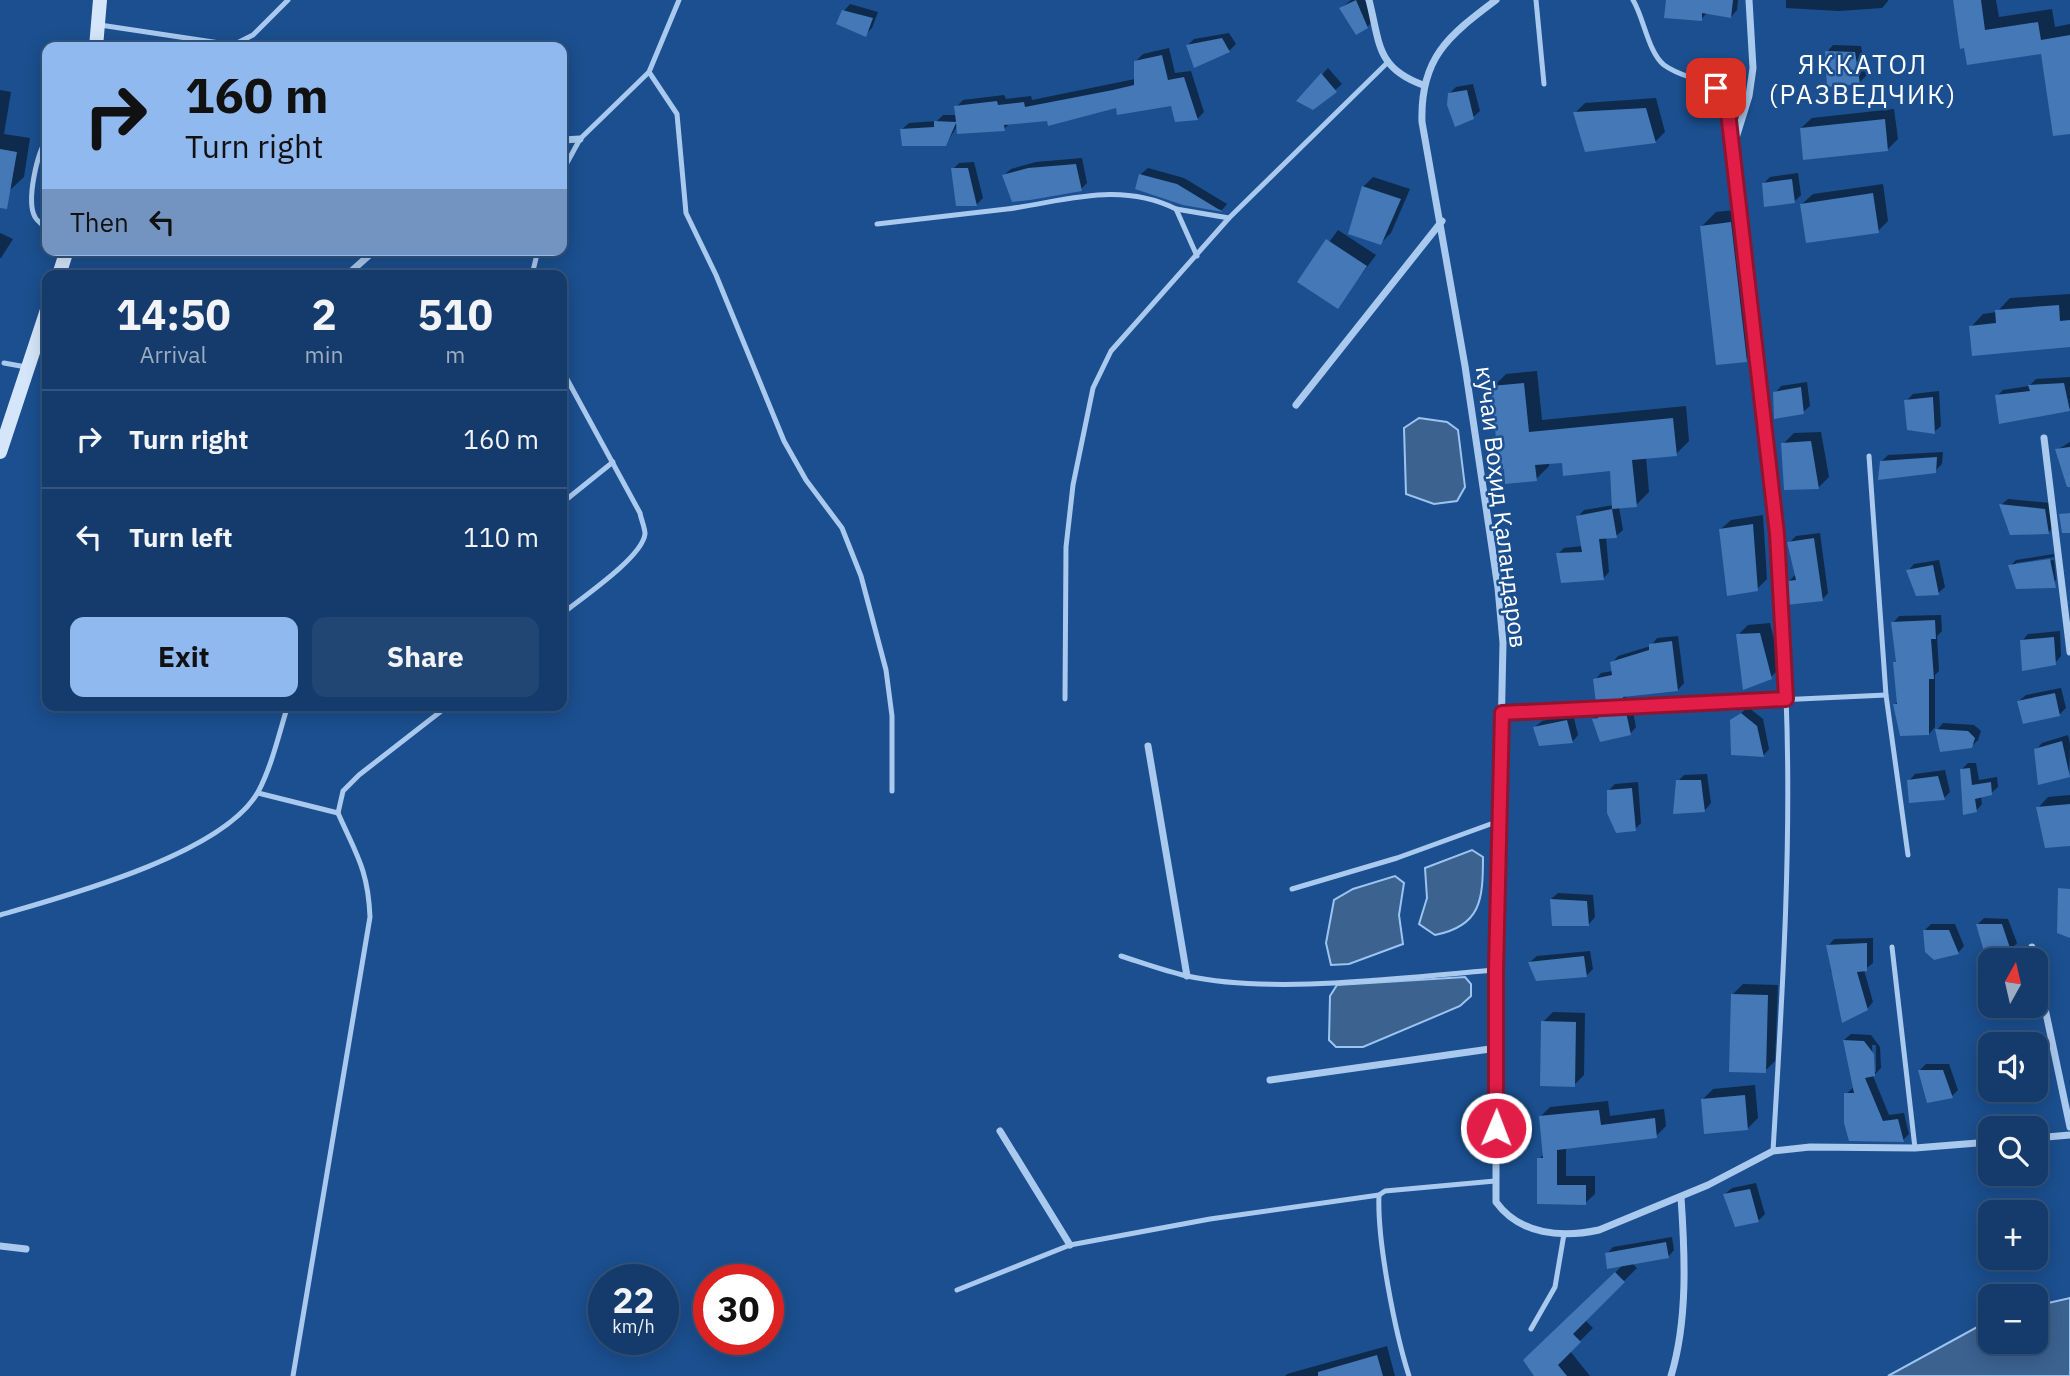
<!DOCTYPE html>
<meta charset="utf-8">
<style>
:root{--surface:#143b6b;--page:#214673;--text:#f1f3f6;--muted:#9dadc1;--line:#33557e;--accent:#90b9f0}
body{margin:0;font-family:"IBM Plex Sans",sans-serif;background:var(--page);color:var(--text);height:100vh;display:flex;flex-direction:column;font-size:26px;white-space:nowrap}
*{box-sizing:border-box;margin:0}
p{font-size:23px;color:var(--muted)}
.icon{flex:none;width:38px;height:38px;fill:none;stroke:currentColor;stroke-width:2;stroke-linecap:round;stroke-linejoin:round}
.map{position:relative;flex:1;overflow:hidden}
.side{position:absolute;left:42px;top:270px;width:525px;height:441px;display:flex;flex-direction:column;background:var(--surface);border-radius:14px;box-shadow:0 4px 18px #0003,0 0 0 2px var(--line)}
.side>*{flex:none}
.guide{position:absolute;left:42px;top:42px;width:525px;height:214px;border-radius:14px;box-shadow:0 4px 18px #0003,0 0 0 2px var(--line);background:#90b9f0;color:#111;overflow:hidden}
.needle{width:46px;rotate:8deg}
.tools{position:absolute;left:1978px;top:948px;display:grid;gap:14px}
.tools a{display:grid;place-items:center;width:70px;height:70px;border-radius:14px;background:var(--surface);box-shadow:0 4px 18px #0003,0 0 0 2px var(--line);font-size:35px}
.speed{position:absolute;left:588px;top:1264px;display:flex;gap:14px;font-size:35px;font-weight:700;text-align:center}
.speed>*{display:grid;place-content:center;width:91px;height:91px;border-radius:50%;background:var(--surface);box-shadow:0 4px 18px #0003,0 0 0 2px var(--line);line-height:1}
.speed small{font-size:18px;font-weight:400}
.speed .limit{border:10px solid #d22;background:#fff;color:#111}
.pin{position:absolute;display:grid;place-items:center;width:60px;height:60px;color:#fff;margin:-30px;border-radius:14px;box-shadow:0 4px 10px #0006}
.me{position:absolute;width:77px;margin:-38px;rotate:1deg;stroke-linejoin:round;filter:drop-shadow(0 0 5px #0008)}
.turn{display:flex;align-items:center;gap:24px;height:147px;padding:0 28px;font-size:32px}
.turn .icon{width:91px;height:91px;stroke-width:2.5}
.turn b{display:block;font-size:49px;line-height:60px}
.then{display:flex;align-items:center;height:66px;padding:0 28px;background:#0003;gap:14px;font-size:26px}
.eta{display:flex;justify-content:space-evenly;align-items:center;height:119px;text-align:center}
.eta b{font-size:42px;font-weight:700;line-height:49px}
.cta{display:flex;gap:14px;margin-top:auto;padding:14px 28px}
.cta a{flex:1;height:80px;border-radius:14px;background:var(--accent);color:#111;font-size:28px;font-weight:700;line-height:80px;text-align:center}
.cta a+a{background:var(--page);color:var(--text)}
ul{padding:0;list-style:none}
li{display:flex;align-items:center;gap:21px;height:98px;padding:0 28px;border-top:2px solid var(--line)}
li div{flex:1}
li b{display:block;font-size:26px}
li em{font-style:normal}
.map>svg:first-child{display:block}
</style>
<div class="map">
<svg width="2070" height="1376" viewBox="0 0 2070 1376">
<rect width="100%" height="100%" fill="#1b4f8f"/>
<!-- water -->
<g fill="#3c6290" stroke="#9cc4f0" stroke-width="2">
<polygon points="1419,418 1447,422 1458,430 1465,487 1457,501 1434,504 1406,494 1404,428"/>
<path d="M1472,850L1483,857C1483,900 1481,926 1435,935L1419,924L1427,898L1425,868Z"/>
<polygon points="1395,876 1404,883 1399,915 1403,944 1349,964 1331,965 1326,943 1334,900 1353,889"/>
<polygon points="1465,977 1471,984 1471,996 1460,1006 1363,1047 1336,1047 1329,1040 1330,996 1337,985"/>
<polygon points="2070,1298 2070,1376 1888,1376 1990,1320 1990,1342 2035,1342 2035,1306"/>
</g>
<!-- shadow -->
<g fill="#0007" fill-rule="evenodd">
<polygon points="1351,0 1365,0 1374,20 1367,27 1341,8"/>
<polygon points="1668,0 1738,0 1737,10 1731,17 1708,12 1701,19"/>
<polygon points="1786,0 1888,0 1888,1 1882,8 1839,11 1786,8"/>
<polygon points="1953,0 1996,0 1999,17 2052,9 2055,27 2070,24 2070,132 2043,52 1961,47"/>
<polygon points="850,4 878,12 872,28 865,35 844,11"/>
<polygon points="1229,33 1236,44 1229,51 1195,65 1188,45 1194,39"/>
<polygon points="1833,45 1861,46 1866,76 1859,83 1827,52"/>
<polygon points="1169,48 1175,73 1191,71 1204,112 1197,119 1173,104 1117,106 1048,119 1010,123 1004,129 958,125 946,144 901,130 909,123 937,121 943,115 957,115 956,107 963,100 1004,95 1006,99 1031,96 1032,100 1135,79 1135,62 1143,54"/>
<polygon points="1328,68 1342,84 1335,90 1299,100"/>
<polygon points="1473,84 1480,111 1473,117 1450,93 1456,87"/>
<polygon points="0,90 11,92 4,134 30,138 24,177 10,190 0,189"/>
<polygon points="1656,98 1665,132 1655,142 1575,113 1585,103"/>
<polygon points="1894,109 1898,139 1887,150 1801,128 1812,118"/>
<polygon points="1082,158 1087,183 1081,189 1004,175 1011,169 1036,162"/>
<polygon points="974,162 983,198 976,205 953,169 959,163"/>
<polygon points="1148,168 1184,178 1227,204 1222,210 1184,203 1137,188 1141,174"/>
<polygon points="1798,173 1801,195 1795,201 1764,183 1770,177"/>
<polygon points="1373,177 1410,189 1391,233 1381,243 1363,187"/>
<polygon points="1883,184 1888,221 1878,231 1802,204 1813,194"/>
<polygon points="1745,209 1760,346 1746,360 1702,226 1716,212"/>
<polygon points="1338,230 1376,255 1337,307 1300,282"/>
<polygon points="0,233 13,239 1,258 0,258"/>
<polygon points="2070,294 2070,345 1971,327 1983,314 1997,312 2010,298"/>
<polygon points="1537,371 1542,420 1686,406 1689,441 1676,454 1646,457 1649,492 1636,505 1619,507 1623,530 1616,536 1606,537 1609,572 1603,579 1558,554 1564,548 1583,546 1578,517 1584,510 1614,505 1612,469 1563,461 1549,462 1549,466 1536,479 1493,387 1506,374"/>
<polygon points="2070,377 2070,409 2030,415 1997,396 2003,390 2029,386 2036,379"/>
<polygon points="1807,382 1810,406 1803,412 1775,393 1781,386"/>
<polygon points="1939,391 1941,426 1934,432 1906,401 1913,394"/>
<polygon points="1821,432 1829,477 1818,488 1783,444 1794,433"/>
<polygon points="2070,442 2070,481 2057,450"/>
<polygon points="1943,452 1942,464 1935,471 1881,462 1888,455"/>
<polygon points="2008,499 2051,503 2055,526 2049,532 2011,533 2001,505"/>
<polygon points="1763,515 1767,579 1757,589 1720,530 1731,520"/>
<polygon points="1820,533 1828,593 1822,600 1789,581 1796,574 1789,543 1796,536"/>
<polygon points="2054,554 2054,557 2016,563 2016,566 2054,560 2056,580 2049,587 2010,566 2016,560"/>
<polygon points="1939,560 1945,587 1938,593 1908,571 1914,564"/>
<polygon points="1941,615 1942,631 1937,636 1939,671 1935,675 1935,727 1929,734 1895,704 1899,701 1895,663 1898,660 1893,623 1899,616"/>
<polygon points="1770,623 1781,667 1771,677 1738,635 1748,625"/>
<polygon points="2060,631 2061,656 2055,663 2022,641 2028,634"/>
<polygon points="1678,636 1684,683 1678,690 1628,695 1623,700 1595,680 1601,673 1613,671 1612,663 1618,656 1651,646 1657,638"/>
<polygon points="2061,688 2066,708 2059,715 2019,701 2026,695"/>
<polygon points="1632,707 1636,727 1630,734 1594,719 1606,708"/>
<polygon points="1748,707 1763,719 1769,749 1763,756 1732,721"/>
<polygon points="1573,714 1578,735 1572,742 1535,727 1542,721"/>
<polygon points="1943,723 1974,725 1981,731 1978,740 1972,746 1937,730"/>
<polygon points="2068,735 2070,744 2069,776 2036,750 2042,743"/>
<polygon points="1968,763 1976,763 1979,780 1997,777 1998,787 1991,793 1981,796 1982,804 1976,811 1961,770"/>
<polygon points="1945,770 1950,792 1944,798 1909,781 1915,774"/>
<polygon points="1707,774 1711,803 1705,810 1678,781 1684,775"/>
<polygon points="1638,782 1641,823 1635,829 1609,790 1615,784"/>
<polygon points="2070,795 2070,844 2038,808 2048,797"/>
<polygon points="1558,893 1593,895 1595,917 1589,924 1551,899"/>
<polygon points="1984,918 2008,919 2017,943 2011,949 1986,953 1978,924"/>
<polygon points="1931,924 1955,924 1964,946 1958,953 1924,931"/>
<polygon points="1873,938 1873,963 1864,970 1873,1002 1867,1009 1835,972 1831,972 1828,946 1834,939"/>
<polygon points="1590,951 1593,969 1586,976 1530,962 1537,956"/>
<polygon points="1743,984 1778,985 1775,1061 1765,1071 1733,994"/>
<polygon points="1553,1012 1585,1013 1584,1075 1574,1085 1543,1022"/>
<path d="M1851,1034L1871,1035L1880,1047L1881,1068L1873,1076L1889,1115L1904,1113L1909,1134L1903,1140L1846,1094L1854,1087L1844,1040ZM1872,1045H1876V1072H1873Z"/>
<polygon points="1926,1064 1949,1064 1958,1090 1952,1096 1920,1070"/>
<polygon points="1755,1085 1758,1118 1748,1128 1703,1099 1713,1089"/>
<polygon points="1608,1101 1610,1116 1664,1109 1666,1126 1656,1136 1566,1147 1566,1176 1595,1176 1595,1194 1585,1203 1539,1202 1539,1159 1544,1154 1540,1117 1550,1107"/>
<polygon points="1756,1183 1765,1214 1759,1220 1736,1225 1725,1194 1732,1188"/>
<polygon points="1672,1237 1674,1250 1668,1257 1632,1263 1637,1268 1585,1320 1593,1328 1570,1351 1590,1376 1536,1376 1525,1360 1624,1264 1607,1254 1613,1247"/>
<polygon points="1387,1346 1395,1376 1285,1376 1287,1374"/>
</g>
<!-- building -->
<g fill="#4478b7">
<polygon points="1356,0 1368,28 1356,35 1339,8"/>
<polygon points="1666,0 1733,0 1731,18 1702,13 1702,21 1664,18"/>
<polygon points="1953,0 1981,0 1985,30 2038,22 2041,40 2070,35 2070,134 2053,136 2041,54 1967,65 1964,48 1960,49"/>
<polygon points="842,10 873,18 866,37 836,24"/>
<polygon points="1222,38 1230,52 1194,68 1186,45"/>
<polygon points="1825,51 1855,52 1860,84 1827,87"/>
<polygon points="1162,55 1168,80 1184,77 1198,120 1175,122 1171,106 1117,115 1116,108 1048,126 1047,121 1004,125 1005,131 957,134 956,123 946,146 902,146 900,129 934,127 934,121 956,122 954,106 997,101 998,105 1024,102 1025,107 1113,90 1134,85 1134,61"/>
<polygon points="1321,73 1337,92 1313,110 1296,101"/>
<polygon points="1467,90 1474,119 1455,127 1447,105 1448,93"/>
<polygon points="1646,108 1656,143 1585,152 1573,112"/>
<polygon points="1885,119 1888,151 1803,160 1800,128"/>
<polygon points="0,149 17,152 7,209 0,208"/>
<polygon points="1076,164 1082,191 1030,200 1012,202 1002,175 1028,168"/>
<polygon points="951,168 968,168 977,206 956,206"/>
<polygon points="1139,174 1177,184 1223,212 1183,205 1135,189"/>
<polygon points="1792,179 1795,203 1764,207 1762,183"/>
<polygon points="1362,186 1401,199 1381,245 1348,234"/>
<polygon points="1873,193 1879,233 1806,243 1800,204"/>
<polygon points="1731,222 1747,362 1716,365 1700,226"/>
<polygon points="1326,239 1367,266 1338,309 1297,282"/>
<polygon points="2059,305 2060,321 2070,320 2070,347 1972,356 1969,326 1996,323 1995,310"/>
<polygon points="1524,383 1529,432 1673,418 1677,456 1632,460 1637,507 1612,509 1610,471 1563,476 1562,463 1535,465 1537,481 1505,484 1504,469 1499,470 1491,386"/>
<polygon points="2064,383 2070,411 1999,424 1995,395 2030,391 2028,385"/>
<polygon points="1801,387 1804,414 1774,419 1773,392"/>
<polygon points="1933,397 1935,434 1907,430 1904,400"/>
<polygon points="1811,441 1819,489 1784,490 1781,443"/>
<polygon points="2070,447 2070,487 2067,487 2055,449"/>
<polygon points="1937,457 1936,473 1878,480 1880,461"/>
<polygon points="1999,504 2045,509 2049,534 2010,535"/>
<polygon points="1612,509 1617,538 1599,539 1604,580 1561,583 1556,553 1582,552 1576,516"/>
<polygon points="2070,513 2070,533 2062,533 2059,514"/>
<polygon points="1753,524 1758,591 1727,596 1719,529"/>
<polygon points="1814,538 1823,601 1786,605 1787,581 1796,580 1787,542"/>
<polygon points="2050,559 2056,588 2016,589 2008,565"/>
<polygon points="1933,565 1939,595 1916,596 1906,570"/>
<polygon points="1935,620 1936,639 1931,639 1934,679 1929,679 1929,735 1900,736 1893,704 1897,704 1893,662 1896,662 1891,622"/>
<polygon points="1760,633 1772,679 1743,690 1736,634"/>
<polygon points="2054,637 2056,665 2022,671 2020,640"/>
<polygon points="1672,641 1678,691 1623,697 1624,702 1596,703 1593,679 1612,675 1610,662 1649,650 1649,644"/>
<polygon points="2055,693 2060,716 2023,724 2017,701"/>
<polygon points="1626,712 1631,735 1600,742 1592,719 1598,718 1598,714"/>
<polygon points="1741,713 1757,726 1764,757 1731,755 1730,720"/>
<polygon points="1567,720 1573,743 1539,746 1533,727"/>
<polygon points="1935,729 1968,731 1975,738 1972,748 1940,752"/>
<polygon points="2062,741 2070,777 2038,785 2034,749"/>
<polygon points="1970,768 1972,785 1991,782 1992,795 1975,799 1977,812 1963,815 1960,769"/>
<polygon points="1938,776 1945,800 1909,803 1907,780"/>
<polygon points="1676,780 1701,780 1705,812 1673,814"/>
<polygon points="1632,788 1636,831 1616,833 1607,813 1607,790"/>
<polygon points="2070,804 2070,846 2045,848 2036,807"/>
<polygon points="2058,888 2070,889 2070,938 2057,933"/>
<polygon points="1550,899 1587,901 1589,926 1552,926"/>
<polygon points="1976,924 2002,924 2011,951 1985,955"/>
<polygon points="1923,930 1949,930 1959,954 1934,960 1925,952"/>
<polygon points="1867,943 1867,971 1857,972 1868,1010 1842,1023 1826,945"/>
<polygon points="1584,956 1587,977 1536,981 1528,962"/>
<polygon points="1731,994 1768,995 1766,1073 1729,1072"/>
<polygon points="1541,1021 1576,1022 1575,1087 1540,1086"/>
<polygon points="1843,1040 1864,1041 1874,1054 1875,1076 1865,1078 1883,1121 1898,1119 1904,1142 1849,1141 1844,1123 1844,1093 1854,1093"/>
<polygon points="1918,1070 1943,1070 1953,1098 1927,1103"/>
<polygon points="1745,1095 1748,1130 1704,1134 1701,1099"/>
<polygon points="1599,1110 1601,1125 1655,1118 1657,1138 1557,1150 1557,1185 1586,1185 1586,1205 1537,1204 1537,1158 1543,1158 1539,1116"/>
<polygon points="1750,1189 1759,1222 1735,1227 1723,1194"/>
<polygon points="1666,1242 1669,1258 1607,1269 1605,1253"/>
<polygon points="1615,1272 1625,1282 1573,1334 1581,1342 1558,1365 1567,1376 1534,1376 1523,1360"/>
<polygon points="1377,1355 1383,1376 1318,1376 1318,1372"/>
</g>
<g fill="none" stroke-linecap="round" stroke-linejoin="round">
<!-- service -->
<g stroke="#a9c9ee" stroke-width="5">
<polyline points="1536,0 1544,84"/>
<path d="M1633,0C1644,18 1648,52 1664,65C1690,84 1717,74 1728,112C1750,306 1777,500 1786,696C1792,847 1782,1000 1773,1151"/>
<polyline points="100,25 233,45 253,35 288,0"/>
<polyline points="649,72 677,114 686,213 716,275 784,441 806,480 842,528 861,576 886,670 892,716 892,791"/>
<path d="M47,139C37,153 26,201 35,217C37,221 44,226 47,229"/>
<polyline points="562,172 580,139 649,72 679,0"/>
<polyline points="1176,209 1229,218"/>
<path d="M877,224C921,219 964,214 1007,209C1066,201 1119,181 1176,209L1197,256"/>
<polyline points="532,275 538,250"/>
<polyline points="4,363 26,367"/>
<path d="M562,370L640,513C641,519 645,528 645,534C642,558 580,599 562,614"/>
<polyline points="1869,456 1886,695 1908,855"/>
<polyline points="562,503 613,462"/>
<polyline points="1065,699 1066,547 1073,485 1093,388 1111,351 1229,218 1386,64"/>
<polyline points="1502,713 1886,695"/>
<polyline points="258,793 338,813"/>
<polyline points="1292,889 1397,858 1499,821"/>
<path d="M0,915C66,896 223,854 258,792C272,766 279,733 288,705"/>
<polyline points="1892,947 1915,1148"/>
<path d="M1121,956C1143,963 1165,971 1187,976C1276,995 1404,977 1496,970"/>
<path d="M1379,1195C1377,1241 1395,1332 1409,1376"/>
<polyline points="957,1290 1070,1245 1210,1219 1379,1195 1385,1191 1495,1181"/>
<polyline points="1531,1329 1555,1287 1564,1234"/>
<path d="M293,1376L370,917C368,869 356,854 338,813L343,791L359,775L449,705"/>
</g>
<!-- minor -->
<g stroke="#a9c9ee" stroke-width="7">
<path d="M1369,0C1380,43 1376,68 1423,85"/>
<path d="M1496,0C1448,36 1420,58 1422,122L1465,366L1498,588L1503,643L1496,970V1202C1520,1235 1562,1238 1599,1230L1708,1185L1773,1151L1810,1147L1915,1148L1990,1142"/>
<polyline points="562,140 580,139"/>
<polyline points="1732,151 1749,96 1753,68 1749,0"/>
<polyline points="347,275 375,250"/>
<polyline points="1296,405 1442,221"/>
<polyline points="2044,438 2070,652"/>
<polyline points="1148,746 1187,976"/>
<polyline points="2032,947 2035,961"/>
<polyline points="2035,961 2070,1127"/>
<polyline points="1270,1080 1497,1048"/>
<polyline points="1000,1131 1070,1245"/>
<polyline points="2035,1138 2070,1135"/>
<polyline points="0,1246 26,1249"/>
<path d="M1671,1376C1688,1320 1685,1255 1681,1197"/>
</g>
<!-- secondary -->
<g stroke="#d6e6fa" stroke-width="14">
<polyline points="96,47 100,0"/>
<polyline points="59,275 67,250"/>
<polyline points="0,452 47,310"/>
</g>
</g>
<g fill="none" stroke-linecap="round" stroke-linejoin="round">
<!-- route casing -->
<g stroke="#92132f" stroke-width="18">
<polyline id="route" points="1496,1128 1496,970 1502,713 1786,699 1777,534 1728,112 1724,97 1716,88"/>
</g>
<!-- route -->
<use href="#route" stroke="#e11d48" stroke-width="12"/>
</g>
<g text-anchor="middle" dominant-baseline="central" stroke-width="5" stroke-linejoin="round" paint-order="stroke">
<!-- street labels -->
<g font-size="24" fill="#fff" stroke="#1b4f8f">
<text transform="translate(1502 507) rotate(83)">кӯчаи Воҳид Қаландаров</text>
</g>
<!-- neighbourhood labels -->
<g font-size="26" letter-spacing="2" fill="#fff" stroke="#1b4f8f">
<text x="1863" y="64">ЯККАТОЛ<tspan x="1863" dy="30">(РАЗВЕДЧИК)</tspan></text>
</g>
</g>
</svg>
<div class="tools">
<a><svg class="needle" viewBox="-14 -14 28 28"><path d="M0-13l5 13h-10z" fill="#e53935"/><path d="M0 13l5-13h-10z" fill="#9dadc1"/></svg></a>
<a><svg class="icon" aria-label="sound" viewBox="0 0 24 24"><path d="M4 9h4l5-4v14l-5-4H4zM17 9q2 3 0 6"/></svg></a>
<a><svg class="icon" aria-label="search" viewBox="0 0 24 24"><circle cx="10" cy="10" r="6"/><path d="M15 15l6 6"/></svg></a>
<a>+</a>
<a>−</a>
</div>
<div class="speed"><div>22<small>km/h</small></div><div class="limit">30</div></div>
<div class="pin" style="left:1716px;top:88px;background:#d93025"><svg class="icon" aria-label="arrive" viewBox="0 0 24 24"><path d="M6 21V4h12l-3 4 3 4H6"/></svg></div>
<svg class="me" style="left:1496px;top:1128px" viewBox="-20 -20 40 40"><circle r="17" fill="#e11d48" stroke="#fff" stroke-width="3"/><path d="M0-11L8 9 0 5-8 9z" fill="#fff"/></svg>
<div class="guide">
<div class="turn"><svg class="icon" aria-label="right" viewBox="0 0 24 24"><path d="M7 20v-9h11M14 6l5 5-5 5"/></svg><div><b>160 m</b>Turn right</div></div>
<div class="then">Then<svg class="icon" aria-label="left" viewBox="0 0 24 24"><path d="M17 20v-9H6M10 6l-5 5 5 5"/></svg></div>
</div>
<section class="side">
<div class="eta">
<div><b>14:50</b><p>Arrival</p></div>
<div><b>2</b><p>min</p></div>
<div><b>510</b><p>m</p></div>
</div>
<ul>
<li><svg class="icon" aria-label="right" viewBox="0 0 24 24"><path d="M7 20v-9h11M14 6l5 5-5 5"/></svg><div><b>Turn right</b></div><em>160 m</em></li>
<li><svg class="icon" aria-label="left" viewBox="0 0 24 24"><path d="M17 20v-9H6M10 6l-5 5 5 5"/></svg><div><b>Turn left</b></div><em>110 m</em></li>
</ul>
<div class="cta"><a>Exit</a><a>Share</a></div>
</section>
</div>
